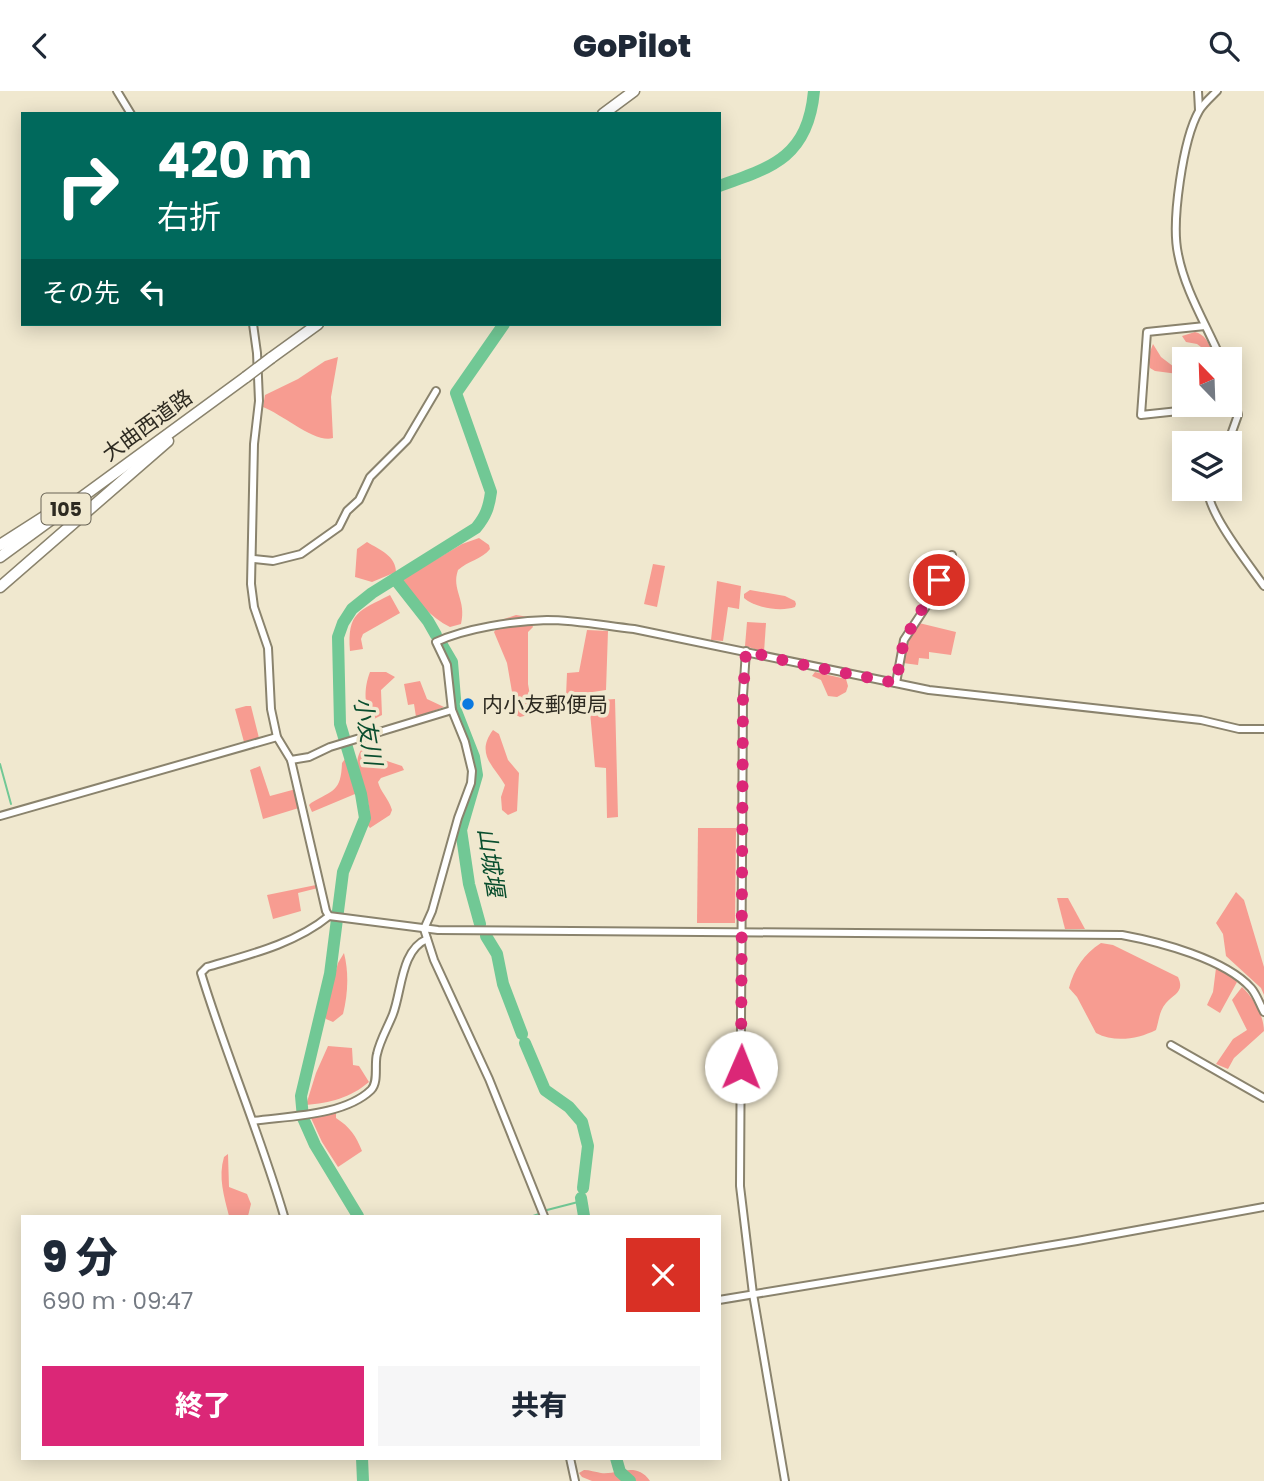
<!DOCTYPE html>
<html lang="ja">
<meta charset="utf-8">
<style>
:root{--surface:#fff;--page:#f6f6f7;--text:#1f2937;--muted:#747a83;--accent:#db2777}
body{margin:0;font-family:Poppins,"Noto Sans JP",sans-serif;background:var(--page);color:var(--text);height:100vh;display:flex;flex-direction:column;font-size:26px;white-space:nowrap}
*{box-sizing:border-box;margin:0}
p{font-size:23px;color:var(--muted)}
.icon{flex:none;width:38px;height:38px;fill:none;stroke:currentColor;stroke-width:2;stroke-linecap:round;stroke-linejoin:round}
.map{position:relative;flex:1;overflow:hidden}
.details{position:absolute;left:21px;top:1124px;width:700px;height:245px;display:flex;flex-direction:column;background:var(--surface);border-radius:0px;box-shadow:0 4px 18px #0003}
.details>*{flex:none}
.hud{position:absolute;left:21px;top:21px;width:700px;height:214px;border-radius:0px;box-shadow:0 4px 18px #0003;background:#00695c;color:#fff;overflow:hidden}
.needle{width:46px;rotate:337deg}
.controls{position:absolute;left:1172px;top:256px;display:grid;gap:14px}
.controls a{display:grid;place-items:center;width:70px;height:70px;border-radius:0px;background:var(--surface);box-shadow:0 4px 18px #0003;font-size:35px}
.pin{position:absolute;display:grid;place-items:center;width:60px;height:60px;color:#fff;margin:-30px;border:4px solid #fff;border-radius:50%;box-shadow:0 2px 7px #0007}
.me{position:absolute;width:77px;margin:-38px;rotate:1deg;stroke-linejoin:round;filter:drop-shadow(0 0 5px #0008)}
.turn{display:flex;align-items:center;gap:24px;height:147px;padding:0 21px;font-size:32px}
.turn .icon{width:91px;height:91px;stroke-width:2.5}
.turn b{display:block;font-size:49px;line-height:60px}
.then{display:flex;align-items:center;height:66px;padding:0 21px;background:#0003;gap:14px;font-size:26px}
.round{display:grid;place-items:center;flex:none;width:74px;height:74px;border-radius:0px;background:var(--page)}
.head{display:flex;align-items:center;justify-content:space-between;height:119px;padding:0 21px}
h1{font-size:42px;font-weight:800;line-height:52px}
.cta{display:flex;gap:14px;margin-top:auto;padding:14px 21px}
.cta a{flex:1;height:80px;border-radius:0px;background:var(--accent);color:#fff;font-size:28px;font-weight:800;line-height:80px;text-align:center}
.cta a+a{background:var(--page);color:var(--text)}
header{display:flex;justify-content:space-between;align-items:center;height:91px;padding:0 21px;background:var(--surface);font-size:32px;font-weight:800}
.map>svg:first-child{display:block}
</style>
<header><svg class="icon" aria-label="back" viewBox="0 0 24 24"><path d="M15 5l-7 7 7 7"/></svg>GoPilot<svg class="icon" aria-label="search" viewBox="0 0 24 24"><circle cx="10" cy="10" r="6"/><path d="M15 15l6 6"/></svg></header>
<div class="map">
<svg width="1264" height="1390" viewBox="0 0 1264 1390">
<rect width="100%" height="100%" fill="#f0e8cf"/>
<!-- green -->
<g fill="#f79c91">
<path d="M1195,241C1204,243 1210,252 1212,261L1209,262L1197,253L1186,251L1182,245Z"/>
<polygon points="1153,253 1161,266 1178,279 1178,283 1155,280 1150,277 1148,266"/>
<path d="M338,266L331,306L333,347C316,353 282,323 263,316L265,304L298,288L325,270Z"/>
<path d="M479,447L489,454L490,458C482,468 468,470 458,479C451,499 467,509 461,533L450,536C431,527 415,508 402,492L403,488L462,453Z"/>
<path d="M367,451C380,459 396,465 396,481L372,491L355,486L357,458Z"/>
<polygon points="653,473 665,475 657,516 644,513"/>
<polygon points="717,490 741,495 739,518 728,516 723,550 711,549"/>
<path d="M750,499L785,505L795,510L796,513L795,516C781,521 755,517 744,507V503Z"/>
<path d="M390,504L400,522L363,543L361,548L363,558L350,560C347,521 359,520 390,504Z"/>
<polygon points="516,524 529,526 533,536 528,541 528,593 532,616 528,624 520,626 516,624 507,572 494,541 504,528"/>
<polygon points="747,531 766,532 764,561 745,555"/>
<polygon points="919,532 956,541 951,564 929,561 929,568 919,567 918,574 903,572 909,548"/>
<polygon points="587,539 608,540 606,599 566,605 567,582 579,581"/>
<path d="M370,581H386L395,586L381,599L382,624L374,628C363,617 364,596 370,581Z"/>
<polygon points="815,581 846,588 848,595 846,601 837,606 828,605 821,589 812,585"/>
<polygon points="420,590 427,608 444,616 416,626 414,613 408,614 404,593"/>
<polygon points="615,608 618,726 607,727 606,677 595,676 590,621 600,619 601,609"/>
<polygon points="246,615 251,615 259,647 244,651 235,618"/>
<path d="M493,639L499,643L508,669L519,682L517,720L508,724L502,719L501,706L505,694C494,675 475,663 493,639Z"/>
<path d="M372,655L381,668L402,675L404,679L381,687L378,691C380,700 389,708 392,719L390,724L370,737L366,732C380,711 346,684 361,659Z"/>
<path d="M345,668C351,678 358,692 355,703L312,721L309,714L311,712C333,699 341,701 342,672Z"/>
<polygon points="260,675 270,705 296,698 302,716 263,728 250,679"/>
<polygon points="698,737 736,737 735,832 697,832"/>
<polygon points="316,794 318,797 298,802 301,820 273,828 267,804"/>
<polygon points="1236,801 1244,809 1264,876 1264,904 1261,897 1226,865 1223,843 1216,832"/>
<polygon points="1057,807 1068,807 1085,838 1065,838"/>
<path d="M1101,852L1113,854L1178,886C1185,901 1174,903 1166,912C1159,920 1159,930 1156,939C1138,948 1115,952 1096,942L1077,906L1069,897C1074,878 1084,863 1101,852Z"/>
<path d="M344,862C349,882 348,903 343,923L333,931L326,928L324,923L338,872Z"/>
<polygon points="1216,877 1227,882 1237,891 1220,922 1207,914 1213,901"/>
<path d="M1242,896C1253,906 1264,925 1264,940L1234,967L1228,978L1216,973L1233,948L1247,939L1232,909Z"/>
<path d="M328,955L352,957L353,974L359,975L369,991C350,1007 330,1012 306,1014L316,982Z"/>
<path d="M336,1021V1027C350,1036 356,1045 362,1060L338,1076L322,1051L311,1027Z"/>
<path d="M228,1063L229,1096L247,1103L251,1113L248,1125H229C224,1105 218,1086 224,1066Z"/>
<path d="M584,1379C590,1379 595,1381 601,1382C619,1384 636,1370 650,1390H592L582,1386L579,1382Z"/>
</g>
<g fill="none" stroke-linecap="round" stroke-linejoin="round">
<!-- stream -->
<g stroke="#71c895" stroke-width="2">
<polyline points="0,673 11,713"/>
<polyline points="547,1119 582,1110"/>
<polyline points="533,1125 539,1123"/>
</g>
<!-- river -->
<g stroke="#71c895" stroke-width="12">
<path d="M719,95C774,76 808,65 814,0"/>
<polyline points="395,488 428,530 436,544"/>
<polyline points="442,554 452,571 456,620 474,666 477,684 461,739 469,793 480,833"/>
<polyline points="486,845 497,863 503,893 522,943"/>
<polyline points="525,952 545,999 569,1016 582,1031 588,1055 583,1097"/>
<polyline points="581,1107 584,1125"/>
<path d="M358,1125L315,1054L303,1027L301,1005L330,883L343,781L365,727L361,703L340,633L338,546L343,532L352,518L372,502L476,437C486,425 489,416 491,401L456,302L504,233"/>
<polyline points="362,1367 363,1390"/>
<polyline points="616,1367 620,1381 630,1390"/>
</g>
<!-- minor casing -->
<g stroke="#8a836d" stroke-width="10">
<g id="minor">
<polyline points="117,0 131,23"/>
<polyline points="1198,0 1199,19"/>
<path d="M1217,0C1211,6 1203,13 1199,20C1183,48 1171,131 1178,163C1185,200 1206,233 1221,268"/>
<path d="M253,233L257,262L259,310L254,353L251,493L254,516L268,557L271,618L277,646L291,669L326,820L329,825L438,839L1122,844C1160,851 1225,868 1251,897C1257,904 1260,914 1264,921"/>
<polyline points="1205,235 1147,241 1141,324 1235,314"/>
<polyline points="1228,352 1238,324 1230,292"/>
<path d="M1208,397C1206,420 1250,475 1264,495"/>
<polyline points="253,468 273,470 301,463 339,436 347,420 359,409 370,386 407,349 436,300"/>
<polyline points="746,560 743,604 740,1095 753,1203 785,1390"/>
<polyline points="896,592 904,549 927,514 952,464"/>
<polyline points="291,669 309,666 330,656 452,619"/>
<polyline points="0,725 277,646"/>
<polyline points="1171,954 1264,1007"/>
<path d="M253,1030C288,1025 344,1025 371,999C379,991 374,973 377,963C380,949 388,936 393,923C402,899 401,859 427,848"/>
<path d="M284,1125C260,1043 226,964 201,882L207,876C248,864 295,853 329,825"/>
<path d="M544,1125L489,988L434,869L424,838L432,820L458,727L471,692L472,680L465,651L452,619L447,574L436,551C466,537 514,530 547,529C576,529 606,535 634,538L929,599L1201,629L1239,638H1264"/>
<polyline points="719,1209 1077,1150 1264,1116"/>
<polyline points="570,1367 575,1390"/>
</g>
</g>
<!-- highway casing -->
<g stroke="#8a836d" stroke-width="13">
<g id="highway">
<polyline points="603,23 634,0"/>
<polyline points="271,267 318,233"/>
<polyline points="0,454 50,422"/>
<polyline points="0,466 246,286"/>
<polyline points="0,496 168,350"/>
</g>
</g>
<!-- minor -->
<use href="#minor" stroke="#fff" stroke-width="6"/>
<!-- highway -->
<use href="#highway" stroke="#fff" stroke-width="10"/>
<!-- highway-bridge casing -->
<g stroke="#8a836d" stroke-width="13" stroke-linecap="butt">
<polyline id="highway-bridge" points="246,286 271,267"/>
</g>
<!-- highway-bridge -->
<use href="#highway-bridge" stroke="#fff" stroke-width="10"/>
</g>
<g fill="none" stroke-linecap="round" stroke-linejoin="round">
<!-- route -->
<polyline stroke="#db2777" stroke-width="12" stroke-dasharray="0 21.6" points="741,976 743,604 746,560 794,572 896,592 904,549 939,489"/>
</g>
<!-- markers -->
<circle fill="#0b79e0" stroke="#f0e8cf" stroke-width="2.5" cx="468" cy="613" r="7"/>
<g text-anchor="middle" dominant-baseline="central" stroke-width="7" stroke-linejoin="round" paint-order="stroke">
<!-- shield labels -->
<rect fill="#f0e8cf" stroke="#686355" stroke-width="2" x="41.5" y="402.5" width="49" height="31" rx="5"/>
<g font-size="19" font-weight="bold" fill="#2d2a21">
<text x="66" y="418">105</text>
</g>
<!-- street labels -->
<g font-size="21" fill="#2d2a21" stroke="#f0e8cf">
<text transform="translate(147 334) rotate(-36)">大曲西道路</text>
</g>
<!-- poi labels -->
<g font-size="21" fill="#2d2a21" stroke="#f0e8cf" text-anchor="start">
<text x="482" y="613">内小友郵便局</text>
</g>
<!-- water labels -->
<g font-size="23" font-style="italic" fill="#094e2e" stroke="#f0e8cf">
<text transform="translate(368 640) rotate(80)">小友川</text>
<text transform="translate(491 771) rotate(82)">山城堰</text>
</g>
</g>
</svg>
<div class="controls">
<a><svg class="needle" viewBox="-14 -14 28 28"><path d="M0-13l5 13h-10z" fill="#e53935"/><path d="M0 13l5-13h-10z" fill="#747a83"/></svg></a>
<a><svg class="icon" aria-label="layers" viewBox="0 0 24 24"><path d="M12 4l9 5-9 5-9-5zM3 14l9 5 9-5"/></svg></a>
</div>
<div class="pin" style="left:939px;top:489px;background:#d93025"><svg class="icon" aria-label="arrive" viewBox="0 0 24 24"><path d="M6 21V4h12l-3 4 3 4H6"/></svg></div>
<svg class="me" style="left:741px;top:976px" viewBox="-20 -20 40 40"><circle r="19" fill="#fff"/><path d="M0-13L10 11 0 6-10 11z" fill="#db2777"/></svg>
<div class="hud">
<div class="turn"><svg class="icon" aria-label="right" viewBox="0 0 24 24"><path d="M7 20v-9h11M14 6l5 5-5 5"/></svg><div><b>420 m</b>右折</div></div>
<div class="then">その先<svg class="icon" aria-label="left" viewBox="0 0 24 24"><path d="M17 20v-9H6M10 6l-5 5 5 5"/></svg></div>
</div>
<section class="details">
<div class="head"><div><h1>9 分</h1><p>690 m · 09:47</p></div><a class="round" style="background:#d93025;color:#fff"><svg class="icon" aria-label="close" viewBox="0 0 24 24"><path d="M6 6l12 12M18 6L6 18"/></svg></a></div>
<div class="cta"><a>終了</a><a>共有</a></div>
</section>
</div>
